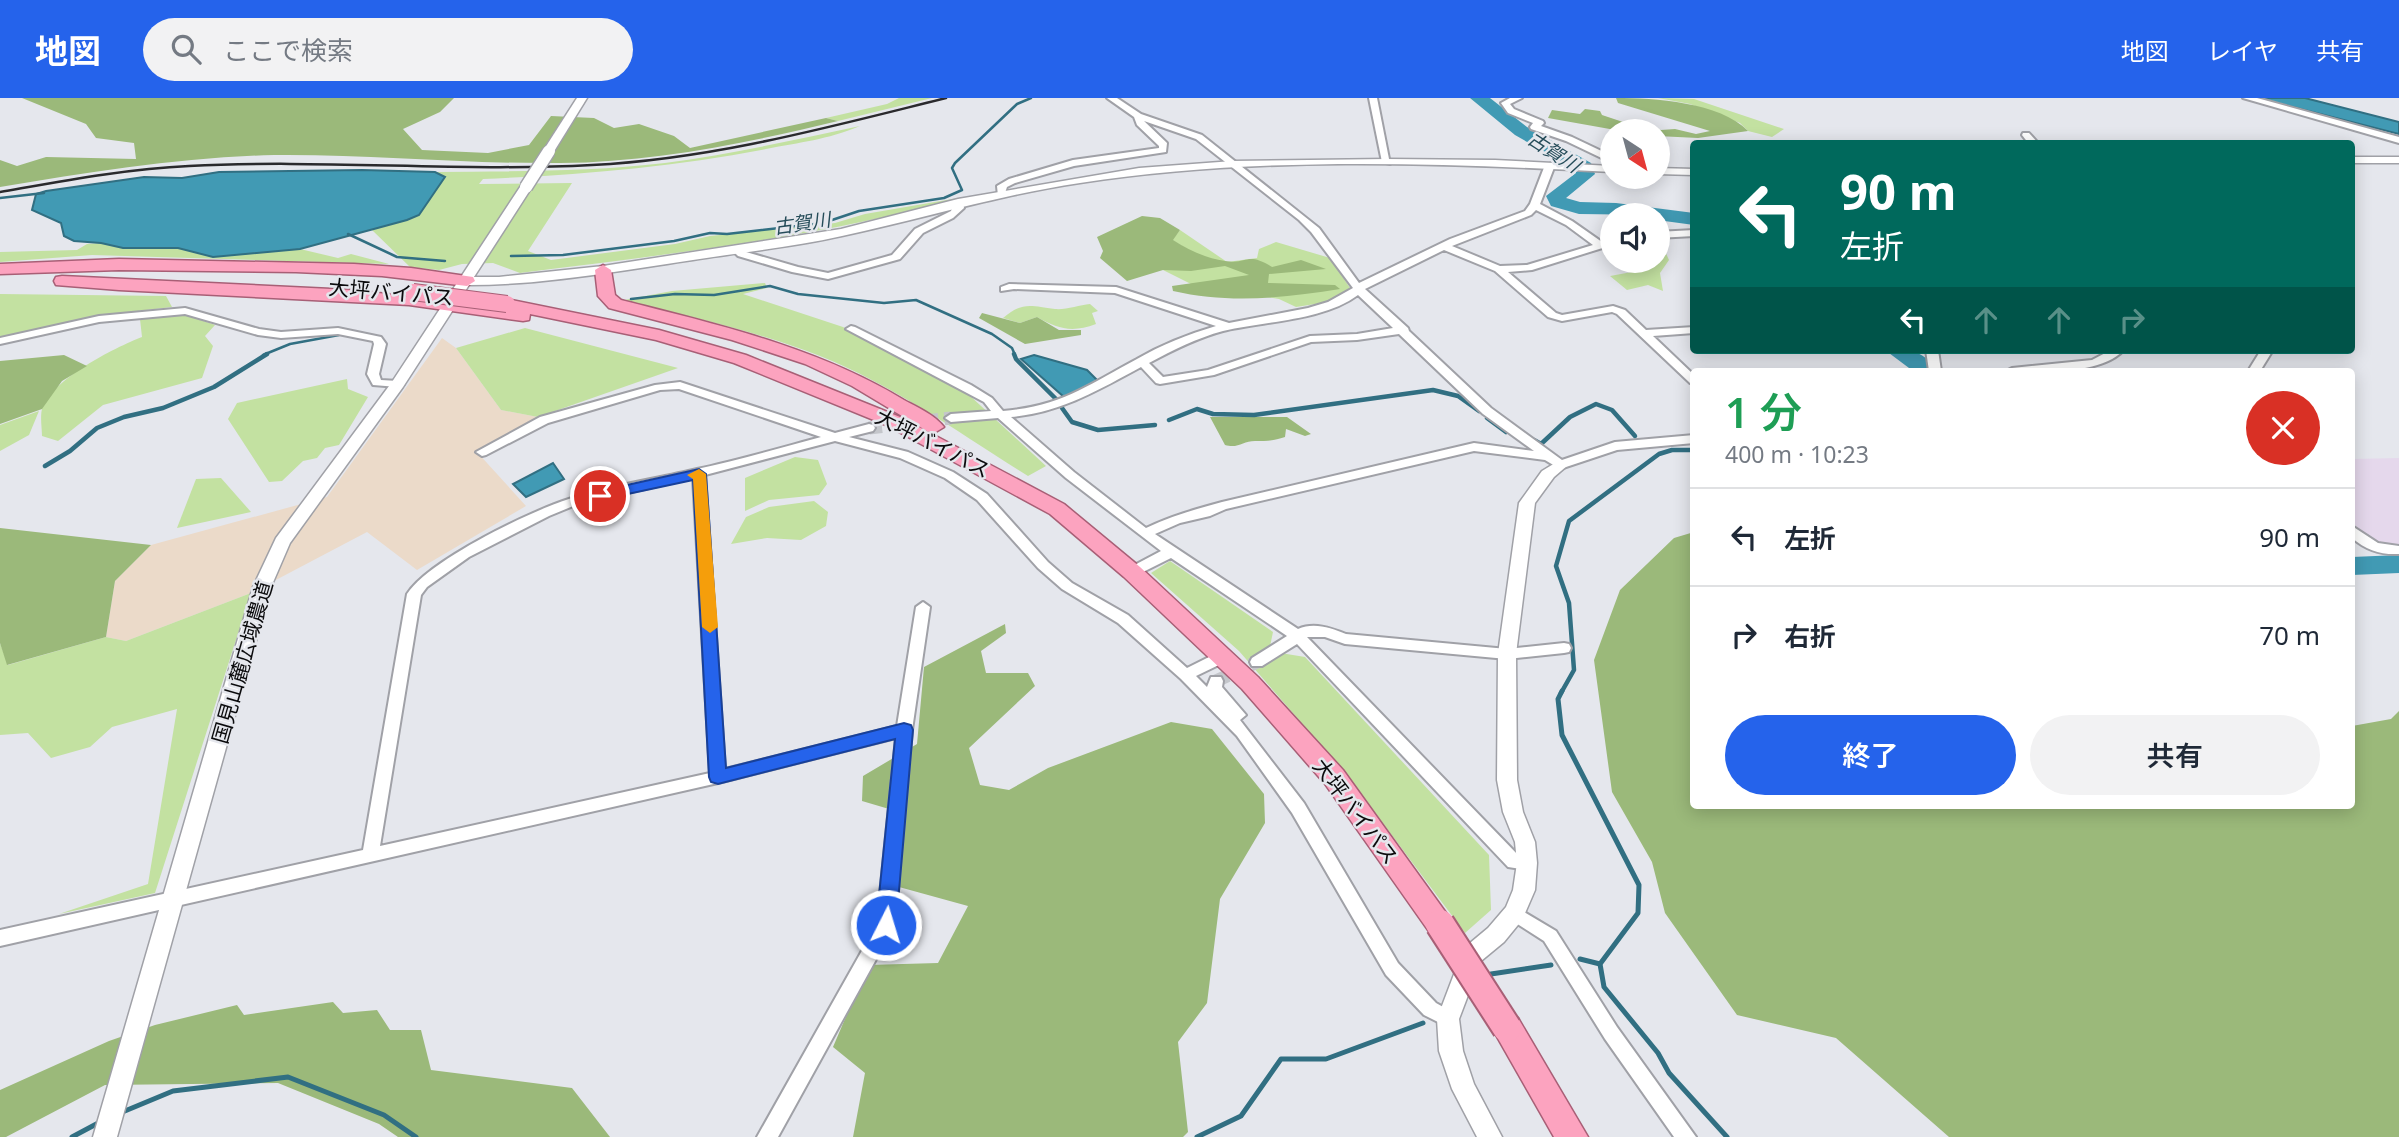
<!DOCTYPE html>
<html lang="ja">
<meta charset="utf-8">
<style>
:root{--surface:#fff;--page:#f2f2f3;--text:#1f2937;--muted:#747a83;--line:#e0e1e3;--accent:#2563eb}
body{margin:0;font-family:"Noto Sans","Noto Sans JP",sans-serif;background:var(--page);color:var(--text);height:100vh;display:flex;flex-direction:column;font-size:26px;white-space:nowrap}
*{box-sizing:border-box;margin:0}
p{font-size:23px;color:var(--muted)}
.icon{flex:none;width:38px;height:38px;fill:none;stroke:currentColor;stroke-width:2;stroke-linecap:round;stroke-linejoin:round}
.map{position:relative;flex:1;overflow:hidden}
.details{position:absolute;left:1690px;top:270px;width:665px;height:441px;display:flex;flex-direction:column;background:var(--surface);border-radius:7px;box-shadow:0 4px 18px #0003}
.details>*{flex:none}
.banner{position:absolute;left:1690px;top:42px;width:665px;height:214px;border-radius:7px;box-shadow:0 4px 18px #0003;background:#00695c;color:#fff;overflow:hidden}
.needle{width:46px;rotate:144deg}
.tools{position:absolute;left:1600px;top:21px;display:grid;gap:14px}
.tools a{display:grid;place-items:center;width:70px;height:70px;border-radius:50%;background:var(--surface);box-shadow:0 4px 18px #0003;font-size:35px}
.pin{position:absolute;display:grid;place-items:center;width:60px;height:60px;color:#fff;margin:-30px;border:4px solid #fff;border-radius:50%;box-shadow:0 2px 7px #0007}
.me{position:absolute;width:77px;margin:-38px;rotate:5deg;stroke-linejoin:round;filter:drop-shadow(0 0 5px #0008)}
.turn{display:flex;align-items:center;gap:24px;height:147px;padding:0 35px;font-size:32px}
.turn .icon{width:91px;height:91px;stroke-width:2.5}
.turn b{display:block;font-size:49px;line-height:60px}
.lanes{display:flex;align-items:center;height:66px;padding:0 35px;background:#0003;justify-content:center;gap:35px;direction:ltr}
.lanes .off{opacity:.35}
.round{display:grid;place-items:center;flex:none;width:74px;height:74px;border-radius:37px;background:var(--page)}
.overview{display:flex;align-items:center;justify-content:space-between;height:119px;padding:0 35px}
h1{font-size:42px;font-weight:600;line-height:52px;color:#1e9e55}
.primary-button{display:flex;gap:14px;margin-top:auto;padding:14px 35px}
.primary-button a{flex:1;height:80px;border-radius:42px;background:var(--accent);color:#fff;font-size:28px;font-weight:600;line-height:80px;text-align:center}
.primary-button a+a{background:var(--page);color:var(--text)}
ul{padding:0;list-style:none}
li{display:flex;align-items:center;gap:21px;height:98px;padding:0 35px;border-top:2px solid var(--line)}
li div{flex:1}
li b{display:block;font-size:26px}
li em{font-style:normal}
header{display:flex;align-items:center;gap:42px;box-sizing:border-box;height:98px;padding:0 35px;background:var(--accent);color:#fff}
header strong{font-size:33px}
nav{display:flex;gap:38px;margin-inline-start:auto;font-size:24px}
.search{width:490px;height:63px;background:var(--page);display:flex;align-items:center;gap:18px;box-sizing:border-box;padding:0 24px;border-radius:38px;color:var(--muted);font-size:26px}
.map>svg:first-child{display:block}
</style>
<header>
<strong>地図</strong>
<div class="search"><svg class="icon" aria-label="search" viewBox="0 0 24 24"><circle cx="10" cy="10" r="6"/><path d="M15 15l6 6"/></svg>ここで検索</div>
<nav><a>地図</a><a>レイヤ</a><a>共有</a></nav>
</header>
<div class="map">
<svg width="2399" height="1039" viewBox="0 0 2399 1039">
<rect width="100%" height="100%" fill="#e5e7ed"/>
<!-- commercial -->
<polygon fill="#e5d8ec" points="2399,360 2399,446 2383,447 2363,436 2352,423 2352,361"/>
<!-- industrial -->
<polygon fill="#ebdac9" points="442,240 456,250 501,312 538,319 477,354 526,408 417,472 367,434 251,495 126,543 106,539 115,483 151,447 327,399"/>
<!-- green -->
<g fill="#c3e1a1">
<polygon points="899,0 932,0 838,23 826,20 887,6"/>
<polygon points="1658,0 1694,1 1784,31 1772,39 1748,33 1740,25 1690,6"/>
<path d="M860,28C826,42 801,44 766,51C672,69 579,77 483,81L479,86L572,85L528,153L551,162L675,146L710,138L835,125L865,116L964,99C818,140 669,156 520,175L493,165L462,166L439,172L410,169L372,132L419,117L445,79L435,74C511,73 589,74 665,65C731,56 795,42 860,28Z"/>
<polygon points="1180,132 1227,164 1257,160 1259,151 1276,144 1330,160 1352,193 1328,204 1296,209 1279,201 1191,186 1163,172 1192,154 1172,142"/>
<polygon points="1658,138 1669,162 1660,175 1663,193 1648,187 1627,192 1610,178 1648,171 1657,163"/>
<polygon points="101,145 123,150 178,150 213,159 300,151 338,160 351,156 389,166 92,157 0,164 0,154 77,152 87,146"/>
<path d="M765,185L767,190L743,196L843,229L967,295L1046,368L1028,378C962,337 892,286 820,258C757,233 689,219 624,202L672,193Z"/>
<polygon points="0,196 166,198 172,209 95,218 0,239"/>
<path d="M1090,206L1098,213L1092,215L1096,226C1072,235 1058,231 1037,219L1020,225L1003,220C1023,203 1031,208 1055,211C1066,212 1079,207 1090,206Z"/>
<path d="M181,215L215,227L205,238L213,248L202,280L103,307L58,343L42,338C42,331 40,318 42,311C52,281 114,250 142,239L140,221Z"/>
<polygon points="525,230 678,270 538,319 501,312 456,250"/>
<polygon points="347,281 348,291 368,299 339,347 325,350 317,360 303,363 282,383 269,384 228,321 237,305"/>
<polygon points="39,313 29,337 0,353 0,327"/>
<polygon points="795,359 818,362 827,386 819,397 769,402 745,413 745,380"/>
<polygon points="221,380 251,414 177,430 196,381"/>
<polygon points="814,403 828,414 826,428 801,442 767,440 731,446 746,419 769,409"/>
<polygon points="1170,463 1273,534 1269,553 1305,559 1489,757 1491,812 1465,835 1346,676 1239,553 1151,475"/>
<polygon points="251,495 155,795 59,816 148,786 177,611 112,629 90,649 51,660 28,635 0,637 0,545 8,567 106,539 126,543"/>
</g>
<!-- forest -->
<g fill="#9bb97a">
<path d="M22,0H454L440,14L403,31L422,52L488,55L529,47L551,18L594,20L614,30L639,26L674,38L690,50L826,20L838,23C747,45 655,64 560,65C465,66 369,56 274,57C182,59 91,74 0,89V62L17,68L46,59L136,61L134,45L96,40L86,26Z"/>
<path d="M1616,0C1654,0 1720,4 1748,33L1698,40L1657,38V33H1621L1548,20L1552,12L1580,16L1585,11L1600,13L1602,17L1635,28L1649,26L1661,32L1675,31L1696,36L1710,33L1618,5Z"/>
<path d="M1142,118L1160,120L1180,132L1173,142C1189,152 1205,160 1225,163C1248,167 1246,153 1272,169L1301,162L1326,171L1269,176L1268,185L1335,187L1340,191C1284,200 1229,206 1173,193L1172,188L1249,177L1225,168L1191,173L1163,172L1127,183L1100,160L1103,153L1097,139Z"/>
<polygon points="982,215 1020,225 1037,219 1059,232 1081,232 1081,237 1025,246 979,220"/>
<polygon points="64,257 87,268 62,283 42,311 0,326 0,263"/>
<path d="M1210,319H1287L1311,336L1305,338L1286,331L1285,339C1273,343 1266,343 1255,343C1243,343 1238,351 1225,347Z"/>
<polygon points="0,430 151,447 115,483 106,539 7,567 0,545"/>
<polygon points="1694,434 1694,707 2352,707 2352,628 2391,621 2399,613 2399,1039 1949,1039 1836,940 1737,917 1665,815 1652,764 1612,694 1594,562 1620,492 1674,440"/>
<polygon points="1005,526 1006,535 981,553 986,575 1028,575 1035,588 969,650 980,687 1009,692 1048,670 1171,624 1212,631 1264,696 1265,725 1220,801 1207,905 1178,944 1188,1034 1183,1039 853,1039 865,975 833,949 868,867 938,865 968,808 899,789 906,716 862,703 863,678 917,646 924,569"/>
<polygon points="333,904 343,915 377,912 390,932 421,932 431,972 572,990 610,1039 398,1039 379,1026 278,985 105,987 6,1039 0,1039 0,992 109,943 155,927 237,907 244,917"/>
</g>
<!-- water -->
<g fill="#419ab4" stroke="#316f82" stroke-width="2">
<polygon points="2257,0 2305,0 2399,24 2399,36"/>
<polygon points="362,72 435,74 445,79 419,117 407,122 300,151 213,159 178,150 123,150 101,145 74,143 64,138 61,125 32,112 36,96 46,93 144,79 182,80 219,74"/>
<polygon points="1034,257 1087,272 1098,283 1064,299 1021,261"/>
<polygon points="553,365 564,381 526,399 513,386"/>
</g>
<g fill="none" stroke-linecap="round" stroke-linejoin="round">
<!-- stream-far2 -->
<g stroke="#316f82" stroke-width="2.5">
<polyline points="0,100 44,95"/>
<polyline points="348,136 397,159 445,163"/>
<polyline points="511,158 563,157 674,143 710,135 727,136 823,125 859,113 944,100 962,92 952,70 955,65 1017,6 1031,0"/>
<polyline points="631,201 675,196 714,197 770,188 798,196 884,205 916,202 992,236 1012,250 1015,257"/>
<polyline points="263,257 290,246 339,237"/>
</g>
<!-- stream-far1 -->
<g stroke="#316f82" stroke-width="4.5">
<polyline points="1014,256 1016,261 1056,301"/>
<polyline points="1062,310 1072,324 1098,332 1155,327"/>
<polyline points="1487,320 1506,334"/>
<polyline points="1169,322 1197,311 1213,316 1254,317 1433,292 1458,298 1479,313"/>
<polyline points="1534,342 1541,346 1570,319 1596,306 1612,312 1635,338"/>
<polyline points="45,368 70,353 97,330 124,319 163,310 214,289 267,256"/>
<polyline points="1561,595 1574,572 1569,505 1556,468 1569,423 1659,356 1672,352 1694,352"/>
</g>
<!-- stream -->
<g stroke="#316f82" stroke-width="5">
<polyline points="1562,593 1558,601 1562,637 1639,787 1638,815 1600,866 1604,889 1658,955 1669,975 1727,1039"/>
<polyline points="1580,861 1600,866"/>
<polyline points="1485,881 1491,876 1551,867"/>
<polyline points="120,1015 173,993 288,979 384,1017 416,1039"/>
<polyline points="72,1039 102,1023"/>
<polyline points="1197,1039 1241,1018 1281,961 1326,961 1423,925"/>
</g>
<!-- river -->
<g fill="#419ab4" fill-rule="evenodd">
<polygon points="1470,0 1490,0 1527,29 1591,65 1595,76 1566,100 1580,104 1616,105 1694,115 1694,127 1657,122 1657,117 1579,116 1551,108 1546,98 1576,75 1576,72 1515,37"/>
<path d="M1885,252C1906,252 1926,251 1935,273H1913Z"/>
<polygon points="2399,457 2399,475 2352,477 2352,459"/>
</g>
<!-- minor-tunnel -->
<g stroke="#c4c6cb" stroke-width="13" stroke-dasharray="13 6" stroke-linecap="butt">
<polyline points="869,330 951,320"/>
<polyline points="1216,583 1257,564"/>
</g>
<!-- minor casing -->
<g stroke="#a0a1a7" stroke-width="4">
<g id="minor">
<path d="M1107,0H1117L1141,16L1202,37L1319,130L1359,185L1450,141L1525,113L1530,106L1545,67L1553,65L1555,67L1540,106L1572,123L1602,144L1612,141V147L1532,172L1508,174L1556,215L1562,217L1613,208L1625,212L1646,232L1694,229V235L1653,238L1694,277V286L1690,285L1617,216L1612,214L1562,223L1548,219L1495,173L1444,152L1365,191L1408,230L1409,233L1491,310L1562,362L1615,344L1694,337V345L1617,352L1560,371L1545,362L1474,353L1226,411L1210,418L1180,425L1155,436L1298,531C1314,524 1331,530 1346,536L1507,551L1564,545L1569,546L1571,550L1569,554L1564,555L1507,561L1345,546L1325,539H1307L1518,757L1533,760L1535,765L1533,770L1527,772L1508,769L1297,546L1262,568H1252L1250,564L1252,560L1287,538L1171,460L1137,477H1127L1125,474L1127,471L1161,453L1066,380L998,320L951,324L945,320L951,316L991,313L984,304L846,231L851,228L855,229L971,287L992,300L1003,313C1062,308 1088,287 1137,261C1161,247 1189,236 1216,228L1115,195L1014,191L1001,193V189L1009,186L1116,189L1229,225L1308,210L1328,204L1353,190L1311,134L1299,122L1196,41L1144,23L1167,45L1166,54L1074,68L1015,85L1007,89L1004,98H998L997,88L1009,81L1073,62L1159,50V48L1137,27L1134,19ZM1536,112L1566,127L1593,147L1527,167L1500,168L1452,148L1531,117ZM1358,197L1393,230L1357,236L1310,238L1208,272L1163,279L1149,265C1173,252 1197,240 1223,233C1265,223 1323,223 1358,197ZM1399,236L1483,316L1534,353L1474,345L1222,404C1196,411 1171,418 1146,430L1074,374L1011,319C1059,315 1099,292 1141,269L1156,285L1160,286L1214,277L1311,244L1357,242Z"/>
<polygon points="1369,0 1377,0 1390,66 1382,64"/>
<polygon points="1510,0 1522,0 1510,6 1514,11 1543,23 1544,25 1541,28 1572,39 1612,58 1612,65 1566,43 1531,31 1530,29 1533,25 1508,15 1501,5"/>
<polygon points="2243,0 2257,0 2399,39 2399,45"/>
<polygon points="2023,35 2029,35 2039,46 2029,46 2022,37"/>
<polygon points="955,103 963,105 964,110 953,120 923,135 900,161 828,181 792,174 738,158 731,151 736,148 746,154 798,169 828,175 892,157 915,131 951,113"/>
<polygon points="1694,132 1694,138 1657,140 1657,134"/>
<polygon points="185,210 259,231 281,234 338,230 381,239 386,246 379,276 381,282 398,283 404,286 398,289 373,287 367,276 374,246 373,243 338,236 281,240 258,237 185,216 99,224 0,246 0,240 99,218"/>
<polygon points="1926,252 1938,252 1941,273 1929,273"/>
<path d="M2111,252H2124C2099,278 2040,273 2006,273L2012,270L2092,262Z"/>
<polygon points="2261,252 2273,252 2260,273 2248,273"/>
<path d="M680,284L835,335L869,326L873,327L875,330L873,333L849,339L908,354L953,374L987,396L1048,464L1072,485L1128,517L1187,570L1217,555H1227L1229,559L1227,563L1196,578L1207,589L1211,579H1221L1223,583L1222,589L1246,617L1240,622L1304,705L1398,865L1436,905L1454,915L1457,921L1454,927L1448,929L1424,917L1386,877L1292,715L1237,638L1181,581L1118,525L1062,491L1038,470L977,402L945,380L900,360L835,343L705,377L725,671L897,628L916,509L923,504L930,509L912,632L895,827L778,1039H757L877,826L896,640L718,685L0,848V832L363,752L407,496C429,462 532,412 572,400C612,387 656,381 697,371C739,362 780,350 821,339L679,291L660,292L548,325L486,357L482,358L476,354L540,319L655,287ZM693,380L710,675L380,748L421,497L427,489L469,459L549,418L578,406Z"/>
<path d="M2352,428L2378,445L2399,448V456C2381,457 2366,452 2352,440Z"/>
<polygon points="1514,808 1556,833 1617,929 1696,1039 1674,1039 1605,941 1544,843 1508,820 1505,815 1508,810"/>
</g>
</g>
<!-- tertiary casing -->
<g stroke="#a0a1a7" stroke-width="3">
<g id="tertiary">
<polygon points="577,0 587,0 553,55 545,55 543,53"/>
<rect x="2352" y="59" width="47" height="6"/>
<path d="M1387,61L1495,62L1612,68V74C1435,65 1255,58 1080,85C999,97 922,121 842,138C793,149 743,154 693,162C619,173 544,187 469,187L403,289L290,445L271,489L117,1039H93L253,489L276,440L392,284L522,86L532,89L474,179H499L603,168L841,131L958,101L1139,70L1233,63Z"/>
<polygon points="1657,70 1694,71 1694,77 1657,76"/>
<polygon points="1560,362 1568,367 1554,379 1535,405 1516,556 1517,682 1523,714 1535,744 1537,765 1535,792 1522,822 1504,844 1481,863 1459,921 1463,953 1474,986 1502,1039 1477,1039 1452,991 1439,953 1437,921 1464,850 1488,830 1506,809 1513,792 1517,765 1515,744 1503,714 1497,682 1498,556 1519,405 1542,373"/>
</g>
</g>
<!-- trunk casing -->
<g stroke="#a85f76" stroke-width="3">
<g id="trunk">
<polygon points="119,161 354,166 411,170 473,179 475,183 467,188 382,178 296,174 119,172 0,176 0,166"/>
<path d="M603,167L611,172L615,197L621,202C719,227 817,249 904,302C917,309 935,317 944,329L934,335L927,333L852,288L805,266L732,242L609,210L598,198L595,172Z"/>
<polygon points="62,178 352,192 500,209 498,206 501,202 507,201 659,232 746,257 900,319 1064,406 1140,469 1258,579 1343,672 1454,826 1450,835 1440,838 1430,835 1325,686 1242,591 1124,479 1050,416 886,327 734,265 656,242 530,216 529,222 523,223 409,207 119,192 56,187 54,183 56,179"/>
<polygon points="1507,916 1518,920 1588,1039 1554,1039 1492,930 1496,920"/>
</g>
</g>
<!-- minor -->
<use href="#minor" fill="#fff" fill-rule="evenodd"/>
<!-- tertiary -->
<use href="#tertiary" fill="#fff" fill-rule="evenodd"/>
<!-- trunk -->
<use href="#trunk" fill="#fca3bf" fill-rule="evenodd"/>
<!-- rail -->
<path stroke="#2a2a2d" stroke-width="2.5" d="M0,94C63,83 125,71 189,68C323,61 458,74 592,67C713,61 829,29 946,0"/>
<!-- tertiary-bridge casing -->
<g stroke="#a0a1a7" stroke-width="15" stroke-linecap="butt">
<polyline id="tertiary-bridge" points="526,89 549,53"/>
</g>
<!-- trunk-bridge-far1 casing -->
<g stroke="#a85f76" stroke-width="18" stroke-linecap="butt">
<polyline id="trunk-bridge-far1" points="413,194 507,206"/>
</g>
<!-- trunk-bridge casing -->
<g stroke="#a85f76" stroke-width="32" stroke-linecap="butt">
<polyline id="trunk-bridge" points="1440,826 1507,930"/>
</g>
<!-- tertiary-bridge -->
<use href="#tertiary-bridge" stroke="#fff" stroke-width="12"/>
<!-- trunk-bridge-far1 -->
<use href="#trunk-bridge-far1" stroke="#fca3bf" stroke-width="16"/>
<!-- trunk-bridge -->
<use href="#trunk-bridge" stroke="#fca3bf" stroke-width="28"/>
</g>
<!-- route -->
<polygon fill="#2563eb" stroke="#184099" stroke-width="2" points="699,371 706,376 726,670 904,625 911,627 913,632 896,827 893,833 886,835 879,833 876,827 895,641 718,686 711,684 709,679 693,382 600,402 593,398 600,393"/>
<!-- slow -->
<polygon fill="#f59e0b" points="699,371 706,376 718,529 710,535 702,529 693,381 687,377"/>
<g text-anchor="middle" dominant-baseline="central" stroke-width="5" stroke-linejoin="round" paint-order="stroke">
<!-- far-water labels -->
<g font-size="19" font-style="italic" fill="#254c59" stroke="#e5e7ed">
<text transform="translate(1554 54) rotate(33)">古賀川</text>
<text transform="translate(802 125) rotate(-8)">古賀川</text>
</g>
<!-- street labels -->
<g font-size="21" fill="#0b0b0d" stroke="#e5e7ed">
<text transform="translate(391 194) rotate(5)">大坪バイパス</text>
<text transform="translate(933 345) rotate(27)">大坪バイパス</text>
<text transform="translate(242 564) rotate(-74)">国見山麓広域農道</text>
<text transform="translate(1356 713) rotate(53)">大坪バイパス</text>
</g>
</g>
</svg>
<div class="tools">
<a><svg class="needle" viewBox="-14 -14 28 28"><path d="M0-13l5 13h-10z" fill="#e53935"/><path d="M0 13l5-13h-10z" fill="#747a83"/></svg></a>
<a><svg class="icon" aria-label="sound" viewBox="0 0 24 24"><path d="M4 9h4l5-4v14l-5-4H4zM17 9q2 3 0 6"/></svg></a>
</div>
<div class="pin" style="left:600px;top:398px;background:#d93025"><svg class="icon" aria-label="arrive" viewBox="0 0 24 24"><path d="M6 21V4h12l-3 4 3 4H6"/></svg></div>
<svg class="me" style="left:886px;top:827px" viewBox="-20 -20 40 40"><circle r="17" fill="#2563eb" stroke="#fff" stroke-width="3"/><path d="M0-11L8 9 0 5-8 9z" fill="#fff"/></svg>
<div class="banner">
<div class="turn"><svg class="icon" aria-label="left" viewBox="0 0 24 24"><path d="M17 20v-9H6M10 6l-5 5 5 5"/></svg><div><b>90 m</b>左折</div></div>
<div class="lanes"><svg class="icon" aria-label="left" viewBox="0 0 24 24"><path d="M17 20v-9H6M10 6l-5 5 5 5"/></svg><svg class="icon off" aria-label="ahead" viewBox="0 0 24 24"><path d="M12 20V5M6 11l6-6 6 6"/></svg><svg class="icon off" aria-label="ahead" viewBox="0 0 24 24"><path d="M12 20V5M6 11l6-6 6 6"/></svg><svg class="icon off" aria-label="right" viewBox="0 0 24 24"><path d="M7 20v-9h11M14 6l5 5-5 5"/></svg></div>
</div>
<section class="details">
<div class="overview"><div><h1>1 分</h1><p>400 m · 10:23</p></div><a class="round" style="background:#d93025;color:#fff"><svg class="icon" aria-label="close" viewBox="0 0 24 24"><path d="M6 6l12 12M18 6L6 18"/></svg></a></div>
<ul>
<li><svg class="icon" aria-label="left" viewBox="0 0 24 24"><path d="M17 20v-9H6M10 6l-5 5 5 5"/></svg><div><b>左折</b></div><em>90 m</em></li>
<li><svg class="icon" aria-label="right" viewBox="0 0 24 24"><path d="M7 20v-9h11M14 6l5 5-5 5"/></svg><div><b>右折</b></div><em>70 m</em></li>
</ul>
<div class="primary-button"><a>終了</a><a>共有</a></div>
</section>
</div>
